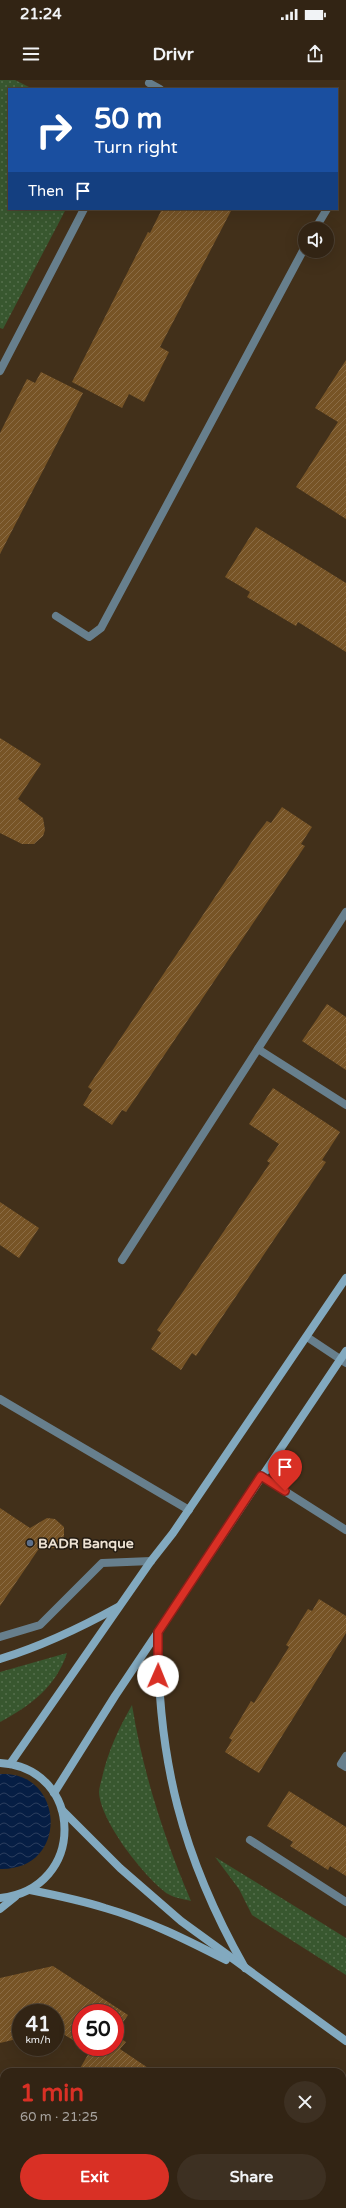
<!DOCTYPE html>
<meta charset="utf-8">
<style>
:root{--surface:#322414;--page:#3d3022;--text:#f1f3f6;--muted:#a8a4a0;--line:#4d4134;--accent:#d93025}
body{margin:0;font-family:"Varela Round",sans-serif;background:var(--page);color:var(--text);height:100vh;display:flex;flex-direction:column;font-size:15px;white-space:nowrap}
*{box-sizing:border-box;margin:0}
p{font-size:13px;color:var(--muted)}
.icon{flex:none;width:22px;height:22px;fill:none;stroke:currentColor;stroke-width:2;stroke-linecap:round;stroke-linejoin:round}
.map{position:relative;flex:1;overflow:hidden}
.panel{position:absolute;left:0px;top:1988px;width:346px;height:140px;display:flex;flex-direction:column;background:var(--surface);border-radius:12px 12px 0 0;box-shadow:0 4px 16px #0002,0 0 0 1px var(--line)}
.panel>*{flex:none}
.top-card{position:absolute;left:8px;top:8px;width:330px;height:122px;border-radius:0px;box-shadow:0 4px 16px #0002,0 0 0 1px var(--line);background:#1a4fa0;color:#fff;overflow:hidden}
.controls{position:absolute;left:298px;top:142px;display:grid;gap:8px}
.controls a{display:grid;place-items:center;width:36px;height:36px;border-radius:50%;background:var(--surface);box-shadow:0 4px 16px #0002,0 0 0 1px var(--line);font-size:20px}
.speed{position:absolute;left:12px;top:1924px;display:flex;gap:8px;font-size:20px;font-weight:700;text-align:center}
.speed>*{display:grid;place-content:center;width:52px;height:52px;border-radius:50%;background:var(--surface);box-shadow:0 4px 16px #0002,0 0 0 1px var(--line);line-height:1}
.speed small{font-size:10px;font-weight:400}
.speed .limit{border:6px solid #d22;background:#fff;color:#111}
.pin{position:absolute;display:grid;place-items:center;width:34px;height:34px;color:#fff;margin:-41px -17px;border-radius:50% 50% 50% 0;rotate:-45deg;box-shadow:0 0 4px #0007}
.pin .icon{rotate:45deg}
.me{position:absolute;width:44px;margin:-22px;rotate:1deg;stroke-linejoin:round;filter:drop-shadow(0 0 3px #0008)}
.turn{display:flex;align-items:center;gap:14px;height:84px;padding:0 20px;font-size:18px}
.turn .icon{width:52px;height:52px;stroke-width:2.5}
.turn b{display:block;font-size:28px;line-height:34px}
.then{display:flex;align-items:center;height:38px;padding:0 20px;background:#0003;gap:8px;font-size:15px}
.round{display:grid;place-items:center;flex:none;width:42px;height:42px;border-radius:21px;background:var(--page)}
.summary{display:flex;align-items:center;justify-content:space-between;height:68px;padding:0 20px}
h1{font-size:24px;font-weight:700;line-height:30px;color:var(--accent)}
.action{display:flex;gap:8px;margin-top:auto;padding:8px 20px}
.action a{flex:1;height:46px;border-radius:24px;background:var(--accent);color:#fff;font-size:16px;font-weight:700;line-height:46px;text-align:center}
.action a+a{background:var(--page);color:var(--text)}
.status{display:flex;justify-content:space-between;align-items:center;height:28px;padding:0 20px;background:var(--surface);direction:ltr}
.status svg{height:11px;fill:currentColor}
header{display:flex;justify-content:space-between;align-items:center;height:52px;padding:0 20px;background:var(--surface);font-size:18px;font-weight:700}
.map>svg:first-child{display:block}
</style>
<div class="status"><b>21:24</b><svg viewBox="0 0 49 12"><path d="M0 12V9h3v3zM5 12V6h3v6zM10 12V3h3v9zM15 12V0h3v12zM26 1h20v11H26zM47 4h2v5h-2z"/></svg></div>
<header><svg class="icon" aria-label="menu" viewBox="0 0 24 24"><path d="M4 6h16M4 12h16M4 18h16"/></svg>Drivr<svg class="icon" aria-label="share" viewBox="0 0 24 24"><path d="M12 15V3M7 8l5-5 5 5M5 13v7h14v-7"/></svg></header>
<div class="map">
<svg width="346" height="2128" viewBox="0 0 346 2128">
<defs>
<pattern id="grass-dots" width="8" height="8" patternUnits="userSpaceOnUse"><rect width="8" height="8" fill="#38572f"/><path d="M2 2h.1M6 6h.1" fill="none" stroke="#556f4c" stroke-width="1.8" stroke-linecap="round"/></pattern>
<pattern id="water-waves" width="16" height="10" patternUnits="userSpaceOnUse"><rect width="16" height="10" fill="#061e44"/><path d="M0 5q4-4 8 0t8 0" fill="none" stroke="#2b3e5e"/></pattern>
<pattern id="building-hatch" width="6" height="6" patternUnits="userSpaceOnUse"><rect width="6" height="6" fill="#775426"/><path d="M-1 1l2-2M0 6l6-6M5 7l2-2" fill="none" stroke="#8b6c45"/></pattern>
</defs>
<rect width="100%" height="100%" fill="#42301a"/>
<!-- grass -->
<g fill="url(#grass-dots)">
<polygon points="0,0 15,0 33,9 9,9 9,129 66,129 3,249 0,248"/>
<path d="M67,1573C56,1607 30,1626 0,1642V1592Z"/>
<path d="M132,1625C143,1693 164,1758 191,1821C184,1819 174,1818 168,1814C145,1798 100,1741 99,1712C99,1708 101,1702 102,1698C108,1671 119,1648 132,1625Z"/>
<polygon points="215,1777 346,1858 346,1895 252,1835 239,1809"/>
</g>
<!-- water -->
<path fill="url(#water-waves)" d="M0,1694C65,1690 70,1791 0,1789Z"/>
<!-- building -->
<g fill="url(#building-hatch)">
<polygon points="162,129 232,129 160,267 169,272 144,322 129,314 122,328 72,302 148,152 150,153"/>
<polygon points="346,280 346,439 296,407 338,342 315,328"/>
<polygon points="41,292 83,313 0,474 0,353 27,299 35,303"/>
<polygon points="256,447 346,503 346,572 298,542 296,546 269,530 247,517 250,512 225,497"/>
<polygon points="0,658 41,684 18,719 43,738 45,750 43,756 34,764 22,764 0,753"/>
<polygon points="282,727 312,747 301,764 305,766 126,1032 122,1030 112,1045 83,1025 92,1010 88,1007 257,754 267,741 271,743"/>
<polygon points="327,924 346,937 346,990 302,961"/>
<polygon points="273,1008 340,1052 322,1080 326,1082 275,1158 196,1276 192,1273 181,1290 151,1269 161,1253 157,1250 270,1083 267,1081 279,1064 249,1044"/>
<polygon points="0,1122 39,1148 19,1178 0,1165"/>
<polygon points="0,1428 30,1448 47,1438 55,1439 64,1447 64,1456 59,1466 54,1468 38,1470 0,1526"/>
<polygon points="319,1519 346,1536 346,1553 259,1693 225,1672 232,1660 229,1658 251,1621 254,1623 289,1567 286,1565 308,1529 312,1531"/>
<polygon points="289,1711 346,1747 346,1796 330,1786 328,1790 290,1766 293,1762 267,1746"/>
<polygon points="53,1886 128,1935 115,1954 115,1933 81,1933 81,1965 55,1949 55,1933 21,1933 21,1958 0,1963 0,1898"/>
<polygon points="115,1955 126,1962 120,1969 154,1992 110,1992 105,1989 103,1992 78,1992 90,1971 84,1967 115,1967"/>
</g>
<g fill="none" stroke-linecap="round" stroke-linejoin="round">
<!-- lane -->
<g stroke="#677f8d" stroke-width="8">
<polyline points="258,969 346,1025"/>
<polyline points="122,1180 346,832"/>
<polyline points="0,1557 40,1545 102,1483 151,1481"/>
<polyline points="0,2095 4,2098"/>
<polyline points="45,2124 51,2128"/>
</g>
<!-- street -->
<g stroke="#677f8d" stroke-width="8">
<polyline points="149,3 160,9"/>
<polyline points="315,149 327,129"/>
<polyline points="0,291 84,129"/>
<polyline points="56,536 89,557 101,548 305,167"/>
<polyline points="307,1257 346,1283"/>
<polyline points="0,1319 189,1430"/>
<polyline points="261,1396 346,1450"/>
<polyline points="346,1676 341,1684 346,1687"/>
<polyline points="250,1760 346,1822"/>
</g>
<!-- secondary -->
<g stroke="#82a9bf" stroke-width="8">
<path d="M158,1552C157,1679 182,1777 245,1888"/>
<path d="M0,1579C42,1566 80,1548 118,1527"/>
<path d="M0,1683C85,1688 87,1809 0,1818"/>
<polyline points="10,1684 151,1481 173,1453 346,1198"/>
<polyline points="54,1713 115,1616 346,1271"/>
<polyline points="62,1730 120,1788 181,1841 346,1961"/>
<path d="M30,1810C55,1815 80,1820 105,1828C147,1840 187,1860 226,1880"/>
<polyline points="0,1829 15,1817"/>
</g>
</g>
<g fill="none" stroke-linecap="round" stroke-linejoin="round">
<!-- route casing -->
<g stroke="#8d1f18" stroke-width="10">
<polyline id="route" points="158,1596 158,1552 261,1396 285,1411"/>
</g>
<!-- route -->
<use href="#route" stroke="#d93025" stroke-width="7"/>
</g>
<!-- markers -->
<circle fill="#5c6f8a" stroke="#221a11" stroke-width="1.5" cx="30" cy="1463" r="4"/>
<g text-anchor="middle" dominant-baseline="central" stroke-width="3" stroke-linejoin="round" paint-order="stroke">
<!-- poi labels -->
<g font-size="14" font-weight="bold" fill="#ede2d4" stroke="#221a11" text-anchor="start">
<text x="38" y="1463">BADR Banque</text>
</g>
</g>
</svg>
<div class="controls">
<a><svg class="icon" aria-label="sound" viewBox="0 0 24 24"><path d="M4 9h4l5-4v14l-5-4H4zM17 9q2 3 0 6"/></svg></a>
</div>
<div class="speed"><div>41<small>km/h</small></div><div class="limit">50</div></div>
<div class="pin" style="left:285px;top:1411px;background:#d93025"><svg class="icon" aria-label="arrive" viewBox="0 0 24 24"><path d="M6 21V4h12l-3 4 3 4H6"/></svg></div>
<svg class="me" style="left:158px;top:1596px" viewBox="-20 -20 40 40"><circle r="19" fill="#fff"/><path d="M0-13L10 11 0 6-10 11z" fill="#d93025"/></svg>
<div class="top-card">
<div class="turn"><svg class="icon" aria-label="right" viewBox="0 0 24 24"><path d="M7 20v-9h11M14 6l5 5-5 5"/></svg><div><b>50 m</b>Turn right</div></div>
<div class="then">Then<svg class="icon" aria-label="arrive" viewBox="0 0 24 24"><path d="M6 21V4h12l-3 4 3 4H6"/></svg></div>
</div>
<section class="panel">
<div class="summary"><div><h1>1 min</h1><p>60 m · 21:25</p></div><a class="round"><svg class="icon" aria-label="close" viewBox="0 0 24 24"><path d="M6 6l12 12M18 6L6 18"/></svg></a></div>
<div class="action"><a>Exit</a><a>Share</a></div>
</section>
</div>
